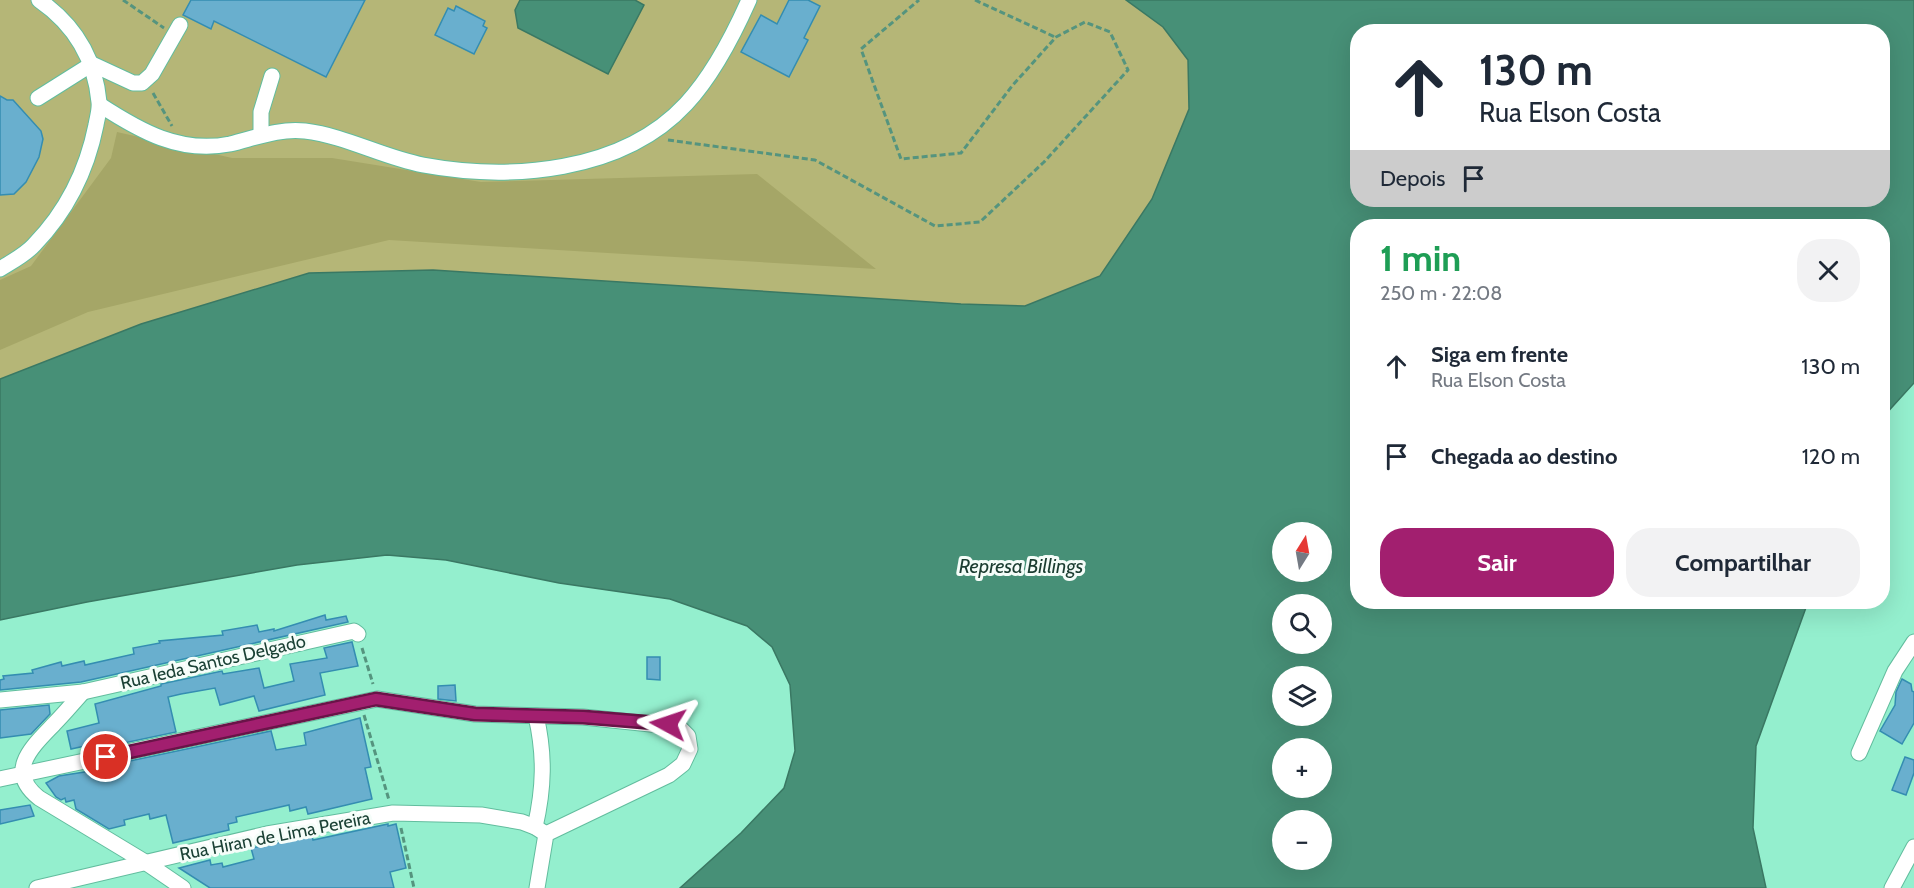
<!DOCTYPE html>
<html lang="pt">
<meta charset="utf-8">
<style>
:root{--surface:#fff;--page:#f2f2f3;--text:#1f2937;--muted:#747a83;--accent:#a21f6f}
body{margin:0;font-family:Cabin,sans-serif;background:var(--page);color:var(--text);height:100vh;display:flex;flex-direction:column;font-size:22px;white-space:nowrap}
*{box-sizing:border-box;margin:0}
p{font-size:20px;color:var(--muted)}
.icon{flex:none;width:33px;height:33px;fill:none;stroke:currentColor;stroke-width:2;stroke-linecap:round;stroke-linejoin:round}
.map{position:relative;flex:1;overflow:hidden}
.side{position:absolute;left:1350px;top:219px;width:540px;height:390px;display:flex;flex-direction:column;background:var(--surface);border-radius:24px;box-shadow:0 6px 24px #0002}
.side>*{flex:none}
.banner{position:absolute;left:1350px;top:24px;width:540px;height:183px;border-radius:24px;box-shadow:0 6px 24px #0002;background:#fff;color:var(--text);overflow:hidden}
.needle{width:39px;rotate:11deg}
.controls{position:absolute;left:1272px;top:522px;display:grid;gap:12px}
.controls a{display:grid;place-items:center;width:60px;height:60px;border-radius:50%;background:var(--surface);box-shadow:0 6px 24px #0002;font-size:30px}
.pin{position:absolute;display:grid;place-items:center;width:51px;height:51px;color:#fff;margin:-26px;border:3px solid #fff;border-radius:50%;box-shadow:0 2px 6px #0007}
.me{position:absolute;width:66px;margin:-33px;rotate:275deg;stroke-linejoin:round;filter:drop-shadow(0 0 4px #0008)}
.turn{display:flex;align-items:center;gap:21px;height:126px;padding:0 30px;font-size:27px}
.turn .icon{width:78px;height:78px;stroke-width:2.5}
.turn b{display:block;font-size:42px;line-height:51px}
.then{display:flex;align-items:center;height:57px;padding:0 30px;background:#0003;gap:12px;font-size:22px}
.round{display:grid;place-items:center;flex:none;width:63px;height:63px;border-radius:24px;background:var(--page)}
.overview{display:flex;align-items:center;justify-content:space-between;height:102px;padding:0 30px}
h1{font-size:36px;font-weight:700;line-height:45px;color:#1e9e55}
.button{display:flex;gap:12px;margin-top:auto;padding:12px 30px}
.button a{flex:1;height:69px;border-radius:24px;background:var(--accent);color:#fff;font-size:24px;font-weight:700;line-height:69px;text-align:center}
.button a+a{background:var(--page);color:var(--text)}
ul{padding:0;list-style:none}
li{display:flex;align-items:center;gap:18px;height:90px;padding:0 30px}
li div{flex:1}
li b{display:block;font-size:22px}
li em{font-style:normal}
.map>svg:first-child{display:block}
</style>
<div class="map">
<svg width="1914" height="888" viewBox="0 0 1914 888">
<rect width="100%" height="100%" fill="#94efce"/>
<!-- green -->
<polygon fill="#b5b677" points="0,0 1126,0 1163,27 1188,60 1189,109 1152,199 1100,276 1025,306 961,304 433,270 309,273 141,324 0,379"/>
<!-- forest -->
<polygon fill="#a5a667" points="117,132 232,158 332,158 481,182 757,174 876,269 389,240 88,312 0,350 0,280 31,266 111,158"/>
<!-- water -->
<g fill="#479077" stroke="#3a7863" stroke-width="1.5" fill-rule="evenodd">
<polygon points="520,0 635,0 644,5 608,74 518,28 515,10"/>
<path d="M1126,0H1914V383L1883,417L1882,226H1358V602H1808L1756,746L1753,828L1766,888H680L741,833L784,788L795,751L790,685L772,647L747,626L670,599L559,583L446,560L387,555L297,565L87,602L0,620V379L141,324L309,273L433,270L961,304L1025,306L1100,276L1152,199L1189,109L1188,60L1163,27ZM1358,32H1882V200H1358ZM1282,532H1322V572H1282ZM1282,604H1322V644H1282ZM1282,676H1322V716H1282ZM1282,748H1322V788H1282ZM1282,820H1322V860H1282Z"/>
</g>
<!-- building -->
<g fill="#69afce" stroke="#348db1" stroke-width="1.5">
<polygon points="191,0 365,0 326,77 214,21 211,29 183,15"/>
<polygon points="789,0 808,0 820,6 804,38 808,40 789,77 741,52 761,15 777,24"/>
<polygon points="456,6 485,21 483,26 487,28 474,54 435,35 448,8 454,11"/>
<polygon points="0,96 7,100 13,100 41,131 43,139 39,157 26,182 14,194 0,195"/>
<polygon points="325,615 326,620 346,616 348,622 81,682 0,690 0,680 4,679 3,676 33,673 32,670 61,662 62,666 84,661 85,665 134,654 133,648 160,643 159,641 223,635 222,631 257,625 259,632 274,629 274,631"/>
<polygon points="352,642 358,666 320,673 325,695 259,711 254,696 220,705 215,688 181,694 168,697 176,732 91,750 89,745 71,749 67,731 99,723 95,704 161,686 161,684 222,671 223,674 259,668 264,688 294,681 290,664 327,658 324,648"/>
<polygon points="647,657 660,657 660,680 647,679"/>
<polygon points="1902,679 1911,684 1912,691 1914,692 1914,723 1902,744 1880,731 1895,705 1896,692"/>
<polygon points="455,685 456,701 438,699 438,686"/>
<polygon points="49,705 50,714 31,734 0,738 0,710"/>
<polygon points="360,718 371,767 365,768 372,799 308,814 306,807 290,811 289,805 236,817 237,822 228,824 229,830 173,843 166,815 150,819 149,814 124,820 125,825 109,829 76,809 74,800 66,802 65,798 61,800 56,797 46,783 59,776 97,770 97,768 271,731 276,750 306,745 304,733"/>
<polygon points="1905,757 1914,760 1914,773 1906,795 1892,790"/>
<polygon points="30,805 34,816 0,824 0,810"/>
<polygon points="388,824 388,826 396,824 406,868 390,872 394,888 210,888 179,868 210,860 211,865 222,863 223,867 254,859 251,848 312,836 313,840"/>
</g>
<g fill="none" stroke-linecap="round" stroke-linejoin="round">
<!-- minor casing -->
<g stroke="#62bd9e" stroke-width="17">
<g id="minor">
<polyline points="38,98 92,64 133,83 142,83 152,74 180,25"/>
<path d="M100,105C140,131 180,154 230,144C255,138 279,128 305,131C346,136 382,157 423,165C510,181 622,173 686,104C713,75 733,36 749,0"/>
<polyline points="261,135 261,112 272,76"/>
<path d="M0,269C11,262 25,255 34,245C66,212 87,170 96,125C97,118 100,110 99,102C95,58 75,25 39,0"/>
<path d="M83,692C73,703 64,714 54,724C32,747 5,771 39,798L145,862L183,888"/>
<polyline points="0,700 83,692 354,631 358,634"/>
<polyline points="1859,753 1895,671 1914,642"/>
<polyline points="0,779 377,699 475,714 583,717 679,727 688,736 690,749 683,764 669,775 546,834 537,888"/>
<path d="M535,827C544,788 545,755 536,716"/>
<polyline points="37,888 267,834 393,813 481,815 522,822 535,827 546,834"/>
<polyline points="1892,888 1914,847"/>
</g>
</g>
<!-- path -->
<g stroke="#55947e" stroke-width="3" stroke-dasharray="6 3" stroke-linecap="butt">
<polyline points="123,0 164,28"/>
<polyline points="975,0 1055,37"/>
<polyline points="153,93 172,126"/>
<polyline points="668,140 815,160 935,226 980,222 1044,162 1128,70 1110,32 1085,22 1056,37 1012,86 961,153 901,159 861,49 919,0"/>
<polyline points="362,648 373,684"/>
<polyline points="364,715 389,800"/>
<polyline points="401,828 414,888"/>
</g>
<!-- minor -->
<use href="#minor" stroke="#fff" stroke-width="15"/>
</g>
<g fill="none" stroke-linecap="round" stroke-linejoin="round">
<!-- route casing -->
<g stroke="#691448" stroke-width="15">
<polyline id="route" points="106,757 376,699 475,714 583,717 668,724"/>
</g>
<!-- route -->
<use href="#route" stroke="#a21f6f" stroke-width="10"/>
</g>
<g text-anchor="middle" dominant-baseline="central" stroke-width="6" stroke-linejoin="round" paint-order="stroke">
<!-- street labels -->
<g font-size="18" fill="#1b4135" stroke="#f5fdf9">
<text transform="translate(213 662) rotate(-13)">Rua Ieda Santos Delgado</text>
<text transform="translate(275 836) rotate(-11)">Rua Hiran de Lima Pereira</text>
</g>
<!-- water labels -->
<g font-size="20" font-style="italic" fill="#1b3d31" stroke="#f5fdf9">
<text x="1021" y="566">Represa Billings</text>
</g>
</g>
</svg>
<div class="controls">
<a><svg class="needle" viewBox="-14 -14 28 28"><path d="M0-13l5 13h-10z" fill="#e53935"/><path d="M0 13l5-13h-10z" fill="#747a83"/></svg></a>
<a><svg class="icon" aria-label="search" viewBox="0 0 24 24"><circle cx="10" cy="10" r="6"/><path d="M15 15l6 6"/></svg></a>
<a><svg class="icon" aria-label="layers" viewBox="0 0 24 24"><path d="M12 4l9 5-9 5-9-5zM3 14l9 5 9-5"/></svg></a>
<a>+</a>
<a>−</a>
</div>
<div class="pin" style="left:106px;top:757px;background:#d93025"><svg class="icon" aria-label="arrive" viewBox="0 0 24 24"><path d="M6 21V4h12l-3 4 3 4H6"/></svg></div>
<svg class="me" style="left:668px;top:724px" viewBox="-20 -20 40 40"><path d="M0-17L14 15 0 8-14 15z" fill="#a21f6f" stroke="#fff" stroke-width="4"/></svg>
<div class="banner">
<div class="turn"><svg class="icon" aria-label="ahead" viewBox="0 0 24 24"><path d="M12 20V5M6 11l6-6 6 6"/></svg><div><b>130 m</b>Rua Elson Costa</div></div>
<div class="then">Depois<svg class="icon" aria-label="arrive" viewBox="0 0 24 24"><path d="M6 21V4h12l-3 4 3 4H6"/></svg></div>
</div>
<section class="side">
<div class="overview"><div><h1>1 min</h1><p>250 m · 22:08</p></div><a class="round"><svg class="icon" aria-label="close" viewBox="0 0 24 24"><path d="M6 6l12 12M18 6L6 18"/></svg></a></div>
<ul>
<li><svg class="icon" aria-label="ahead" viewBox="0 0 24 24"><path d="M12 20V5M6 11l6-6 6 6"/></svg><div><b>Siga em frente</b><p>Rua Elson Costa</p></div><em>130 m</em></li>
<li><svg class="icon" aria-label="arrive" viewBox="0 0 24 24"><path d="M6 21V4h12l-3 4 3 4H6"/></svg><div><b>Chegada ao destino</b></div><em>120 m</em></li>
</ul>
<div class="button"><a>Sair</a><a>Compartilhar</a></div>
</section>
</div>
